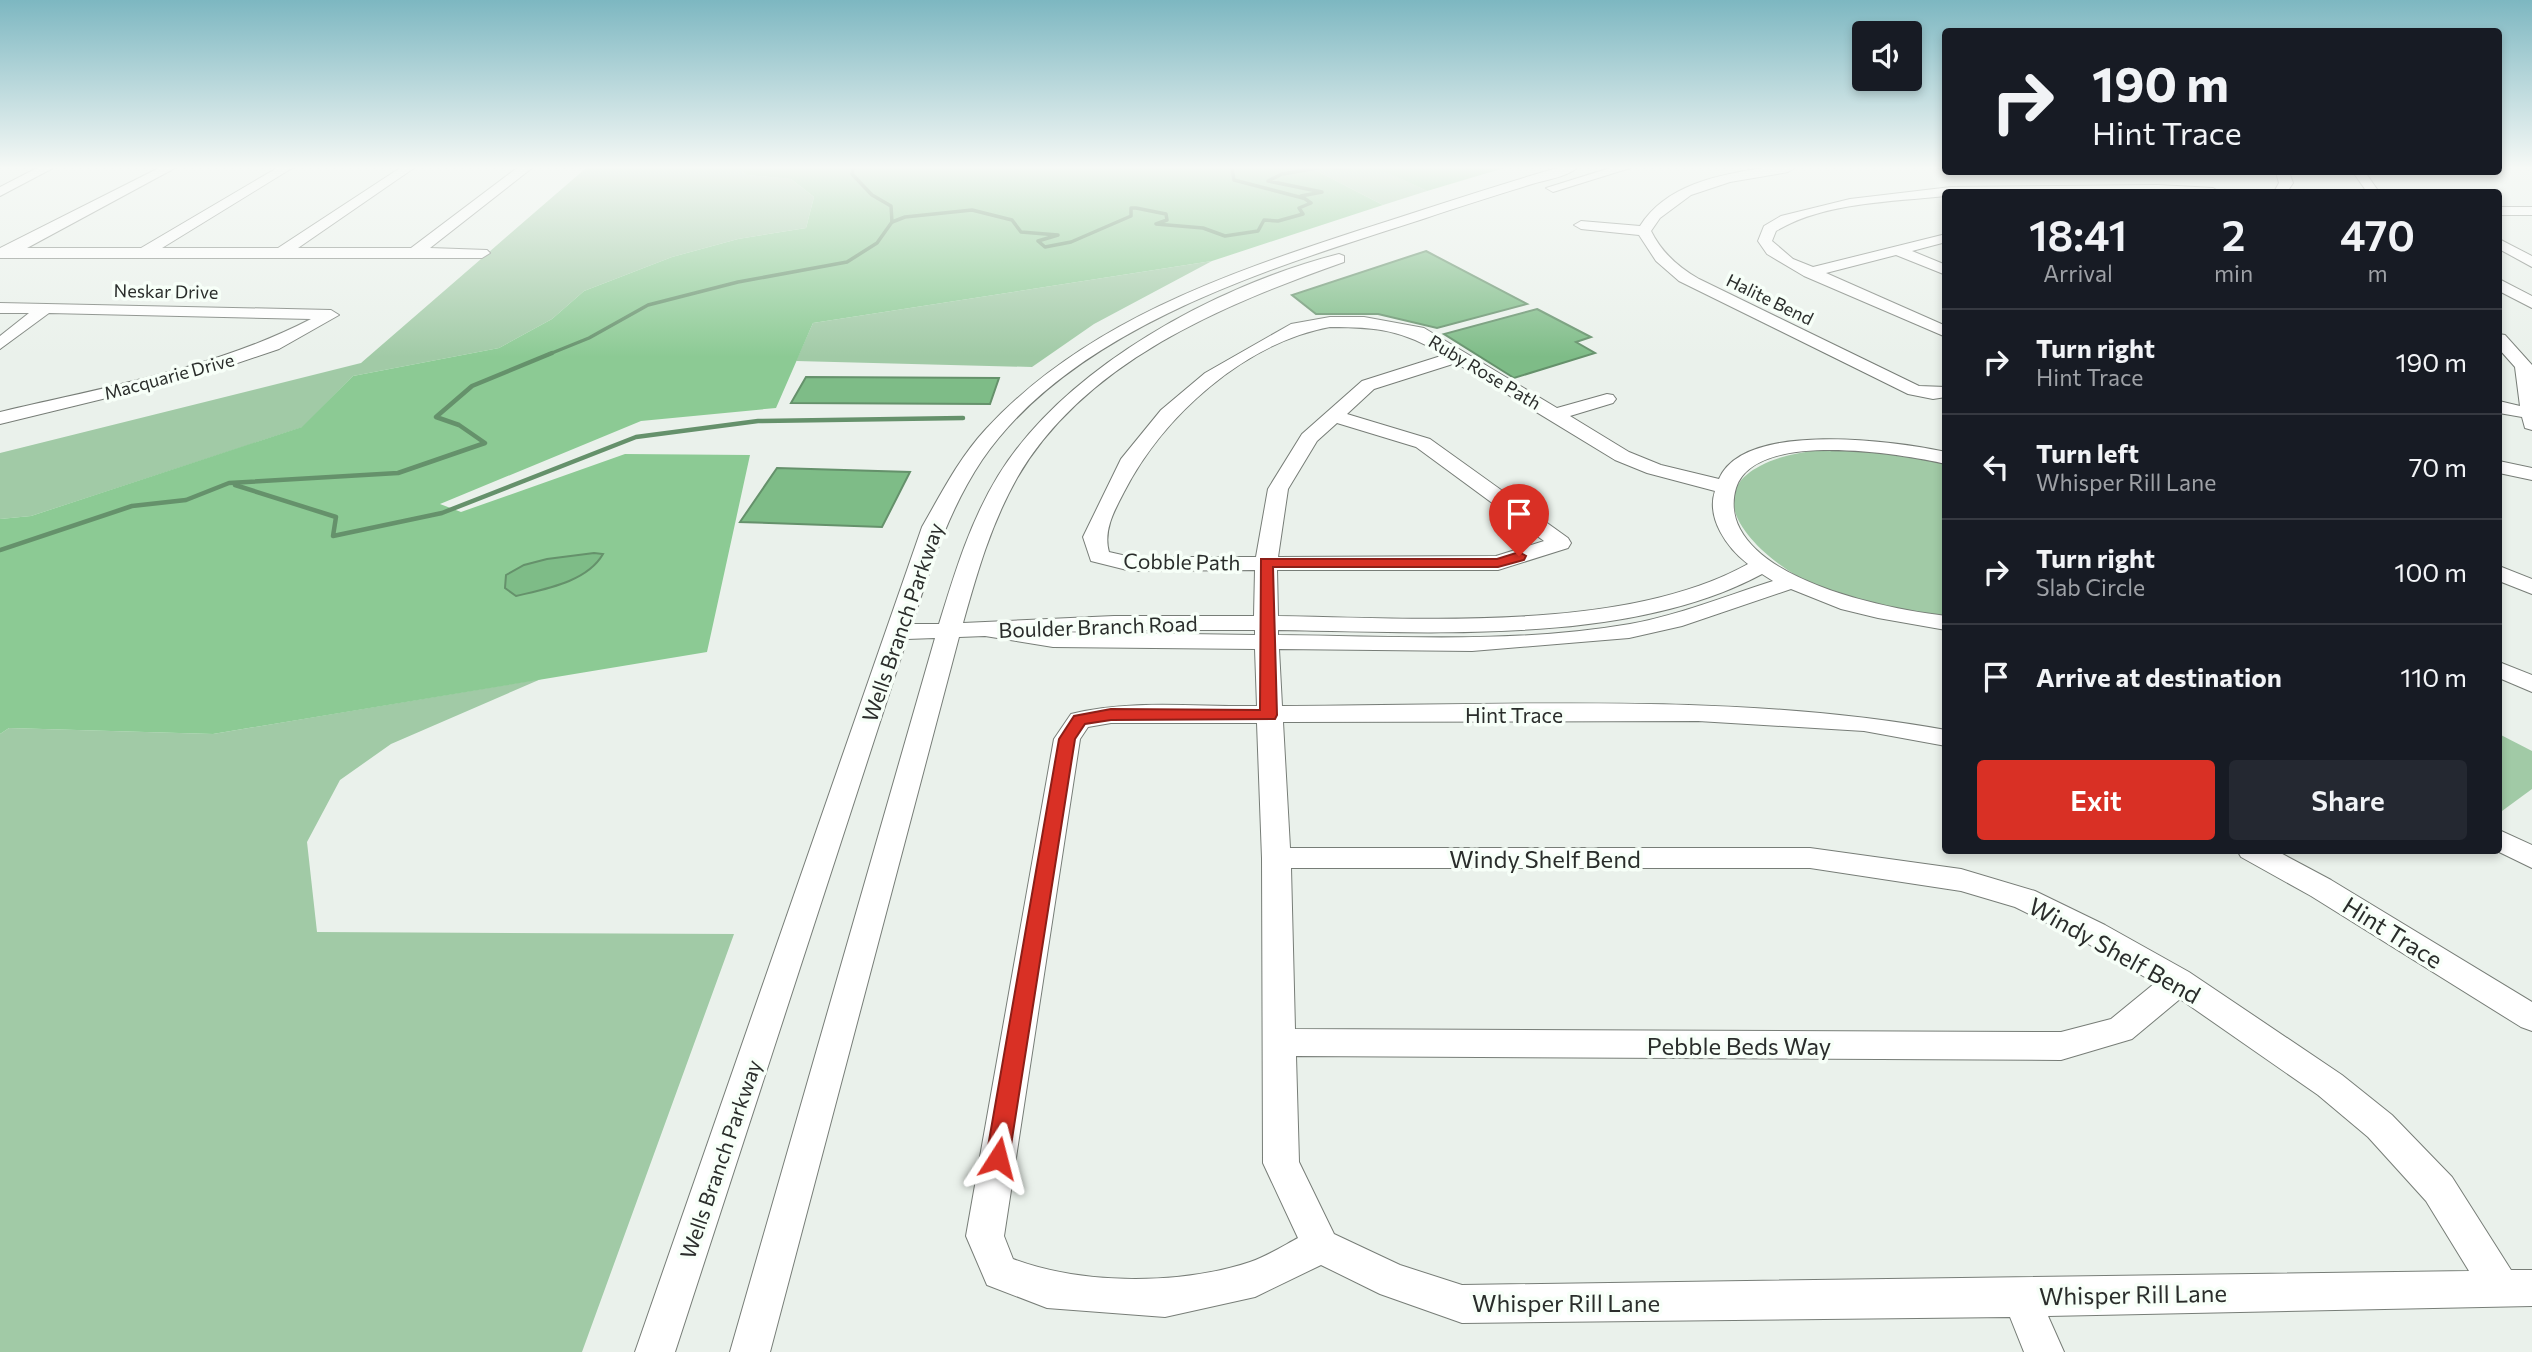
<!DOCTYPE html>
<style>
:root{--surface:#171b24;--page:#242831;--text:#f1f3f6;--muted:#9ea1a6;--line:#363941;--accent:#d93025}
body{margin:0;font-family:Commissioner,sans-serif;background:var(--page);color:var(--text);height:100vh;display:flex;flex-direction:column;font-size:26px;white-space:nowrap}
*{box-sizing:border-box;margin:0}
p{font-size:23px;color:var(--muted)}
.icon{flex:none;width:38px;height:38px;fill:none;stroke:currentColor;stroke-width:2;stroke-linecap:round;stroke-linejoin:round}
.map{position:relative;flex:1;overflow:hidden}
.sheet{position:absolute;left:1942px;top:189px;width:560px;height:665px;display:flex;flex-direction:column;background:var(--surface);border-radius:7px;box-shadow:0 4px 10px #0003}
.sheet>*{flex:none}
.hud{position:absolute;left:1942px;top:28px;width:560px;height:147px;border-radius:7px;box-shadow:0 4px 10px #0003;background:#171b24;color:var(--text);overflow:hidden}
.fabs{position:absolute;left:1852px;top:21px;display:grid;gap:14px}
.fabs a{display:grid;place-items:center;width:70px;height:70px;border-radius:7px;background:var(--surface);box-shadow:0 4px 10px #0003;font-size:35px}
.pin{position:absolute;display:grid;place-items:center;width:60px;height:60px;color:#fff;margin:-72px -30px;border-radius:50% 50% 50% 0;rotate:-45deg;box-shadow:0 0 7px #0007}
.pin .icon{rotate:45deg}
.me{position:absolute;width:77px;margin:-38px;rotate:9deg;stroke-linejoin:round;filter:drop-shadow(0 0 5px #0008)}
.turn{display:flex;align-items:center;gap:24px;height:147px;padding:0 35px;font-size:32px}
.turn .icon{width:91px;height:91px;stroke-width:2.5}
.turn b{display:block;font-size:49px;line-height:60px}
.eta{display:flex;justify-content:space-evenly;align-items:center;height:119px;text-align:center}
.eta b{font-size:42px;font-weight:600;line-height:49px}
.button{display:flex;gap:14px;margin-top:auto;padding:14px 35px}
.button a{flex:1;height:80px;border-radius:7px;background:var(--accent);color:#fff;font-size:28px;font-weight:600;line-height:80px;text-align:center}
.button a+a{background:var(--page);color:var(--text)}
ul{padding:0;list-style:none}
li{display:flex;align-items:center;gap:21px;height:105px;padding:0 35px;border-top:2px solid var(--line)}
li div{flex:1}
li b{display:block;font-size:26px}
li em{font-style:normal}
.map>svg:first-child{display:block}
</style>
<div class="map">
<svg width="2532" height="1352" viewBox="0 0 2532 1352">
<rect width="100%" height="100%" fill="#eaf1eb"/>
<!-- green -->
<g fill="#a1caa6">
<polygon points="586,168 738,168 747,175 791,179 814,197 806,228 738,239 672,257 584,291 552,319 499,348 353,376 303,427 31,516 0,519 0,453 361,363"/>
<polygon points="1311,168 1379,168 1427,191 1383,205"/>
<polygon points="1212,261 1094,324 1032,367 796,361 813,323"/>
<path d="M1822,449L1906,454L1946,464V615C1899,613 1849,604 1807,582C1769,562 1693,501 1760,466C1780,455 1801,453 1822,449Z"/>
<polygon points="541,679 391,744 340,780 307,842 317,932 734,934 582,1352 0,1352 0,734 9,728 213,734"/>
<polygon points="2499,734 2532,751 2532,789 2502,811 2499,810"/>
</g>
<!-- forest -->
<g fill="#8cca94">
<polygon points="738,168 1311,168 1383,205 1212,261 813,323 776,408 641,421 440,504 461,512 625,454 750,455 707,652 213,734 9,728 0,734 0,519 31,516 302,427 353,376 499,348 552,319 584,291 672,257 738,239 806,228 814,197 791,179 747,175"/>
<polygon points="1378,168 1504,168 1427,191"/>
</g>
<!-- water -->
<g fill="#7ebc87" stroke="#65916b" stroke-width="2">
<polygon points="1426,251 1527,304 1437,328 1378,314 1316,314 1292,295"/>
<polygon points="1537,309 1591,337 1576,342 1595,353 1514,378 1444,334"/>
<polygon points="806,377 999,378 990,404 791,403"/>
<polygon points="777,468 910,472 882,527 740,522"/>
<path d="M594,553L603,554C587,582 545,589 516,596L505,588L506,575L524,565L547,559Z"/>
</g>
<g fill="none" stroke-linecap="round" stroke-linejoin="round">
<!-- stream-far1 -->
<g stroke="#65916b" stroke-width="3.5">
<polyline points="853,168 852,174 872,195 891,206 892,222"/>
<polyline points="1232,168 1234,180 1303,198"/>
<polyline points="1334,168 1349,168"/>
<polyline points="547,355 589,338 648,305 738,282 847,262 877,243 892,222 905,217 972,210 1012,220 1021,232 1058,235 1038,241 1045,247 1071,242 1131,216 1131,208 1136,208 1166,214 1167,220 1156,224 1203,228 1225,236 1258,231 1264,220 1278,221 1303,214 1299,208 1311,203 1301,196 1322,192 1268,181 1282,174 1318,168"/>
</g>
<!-- stream -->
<g stroke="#65916b" stroke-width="4.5">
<polyline points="235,485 336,517 333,536 442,513 636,437 758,421 963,418"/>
<polyline points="0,550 132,506 186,500 229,483 398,473 485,443 459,425 436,417 472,386 552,353"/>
</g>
<!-- minor casing -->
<g stroke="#777d77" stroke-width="2">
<g id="minor">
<polygon points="37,168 53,168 0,196 0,187"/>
<polygon points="159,168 175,168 27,248 141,248 277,168 292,168 162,248 278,248 400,168 414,168 298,248 411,248 517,168 532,168 430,248 487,250 490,253 482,258 0,258 0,248"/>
<path d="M1557,168H1577C1566,177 1546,180 1532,184C1497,195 1461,206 1426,218C1278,266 1075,324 982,460C948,511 931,566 912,624H939C955,572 970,522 998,476C1065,367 1217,285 1339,254L1344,256V262C1223,305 1085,361 1017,478C991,524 977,573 963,623L1114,616H1254L1255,570L1131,571L1091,561L1083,537L1121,459L1161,410L1205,373L1291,324L1330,317H1364L1424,328L1557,408L1607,394L1613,395L1616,399L1613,403L1570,416L1629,452L1661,465L1719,479C1744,420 1896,441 1946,452V464C1901,454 1755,429 1736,488C1732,501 1733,516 1740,529C1770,585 1888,609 1946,616V630L1878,618L1841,609L1791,589L1682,626L1629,638L1472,651L1279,649L1282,706C1501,706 1731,691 1946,730V746L1864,731L1698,721L1283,722L1290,848H1810L1961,869L2035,891L2105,925L2189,972L2342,1075L2392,1115L2452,1177L2511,1270H2532V1306L2048,1316L2064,1352H2024L2010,1317L1462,1323L1380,1294L1321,1265L1255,1297L1165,1317L1047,1308L987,1285L966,1236L1054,739L1071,714C1130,699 1197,707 1257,706L1255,649L1053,647L985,636L959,637L770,1352H730L935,638L907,639L675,1352H635L922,527C941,494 959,458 986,429C1085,322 1225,274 1360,230C1426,209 1491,187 1557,168ZM1330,327C1378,327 1402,330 1444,355L1362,381L1302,434L1268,489L1256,557H1131L1109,552C1103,531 1114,511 1124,492C1163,416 1244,343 1330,327ZM1456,363L1615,460L1647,473L1715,491C1706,518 1727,548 1748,564C1624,633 1417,618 1278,616L1277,570H1498L1568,548L1571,543L1568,538L1430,439L1347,414L1374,389ZM1337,423L1416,447L1544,541L1496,556L1278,557L1288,489L1317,441ZM1762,574L1773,581C1726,596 1679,615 1630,624C1515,644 1395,636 1278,635V630C1426,632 1629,646 1762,574ZM1157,630H1255V635L1049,632ZM1111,723H1257L1262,858L1263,1163L1298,1238C1283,1246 1267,1256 1250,1262C1181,1285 1082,1285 1013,1259L1004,1236L1080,739L1088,727ZM1291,868H1810L1961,891L2015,907L2083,941L2155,983L2111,1019L2061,1032L1295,1029ZM2180,999L2318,1095L2368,1137L2426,1201L2469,1271L1462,1285L1400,1265L1334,1234L1299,1162L1296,1056L2061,1060L2132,1039Z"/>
<polygon points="1610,168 1630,168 1553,192 1546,188"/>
<path d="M1763,168H1795L1788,172L1730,182L1691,195L1660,218L1651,231C1662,253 1678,267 1699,279L1919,386L1946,387V397L1933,399L1908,394L1679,281L1656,261L1639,235L1581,229L1574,225L1581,221L1640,226C1666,185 1717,175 1763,168Z"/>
<polygon points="2276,172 2289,172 2293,183 2287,192 2274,192 2279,183"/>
<polygon points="2353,172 2365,172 2379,192 2367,192"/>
<path d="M2158,185L2213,188L2220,192H1946V196C1891,202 1824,202 1776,231L1772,241L1793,259L1813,267L1946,234V242L1912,251L1946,265V275L1896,255L1826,273L1946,326V337L1804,276L1767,254L1758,241L1764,226L1781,216L1850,199L1951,187Z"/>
<rect x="2499" y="207" width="33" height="8"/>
<polygon points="2499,239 2532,256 2532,267 2499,249"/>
<polygon points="2499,279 2532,296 2532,308 2499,291"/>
<path d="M0,303L331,310L339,315L279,349L205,374L0,424V412C105,387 214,369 311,319L49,313L0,349V336L29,313H0Z"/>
<polygon points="2499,334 2505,335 2532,365 2532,430 2525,428 2522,417 2499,413 2499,401 2520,406 2515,367 2499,349"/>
<polygon points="2499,461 2532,468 2532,480 2499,473"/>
<polygon points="2499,566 2532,579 2532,594 2499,581"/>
<polygon points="2499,662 2532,675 2532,692 2499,678"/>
<polygon points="2499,830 2532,845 2532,868 2495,850 2499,850"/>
<polygon points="2237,850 2275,850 2331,880 2532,1002 2532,1031 2521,1027 2311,896 2241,857"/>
</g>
</g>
<!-- minor -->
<use href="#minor" fill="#fff" fill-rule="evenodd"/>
</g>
<!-- sky -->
<linearGradient id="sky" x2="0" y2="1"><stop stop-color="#7db7c1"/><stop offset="0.47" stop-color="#f6f9f6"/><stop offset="1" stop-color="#f6f9f6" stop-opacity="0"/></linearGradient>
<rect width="2532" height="357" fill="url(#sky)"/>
<!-- route -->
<polygon fill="#d93025" stroke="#8d1f18" stroke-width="2" points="1519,552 1526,556 1524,560 1498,567 1273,567 1277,715 1275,719 1111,720 1085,724 1075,739 1009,1158 1006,1165 998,1168 990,1165 986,1158 1059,739 1074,716 1111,709 1260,710 1261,559 1497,559"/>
<g text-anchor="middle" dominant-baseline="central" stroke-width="7" stroke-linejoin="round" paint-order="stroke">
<!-- far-street labels -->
<g font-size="18" fill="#2a2d2b" stroke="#f7fff8">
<text transform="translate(166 291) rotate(1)">Neskar Drive</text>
<text transform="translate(1770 299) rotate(26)">Halite Bend</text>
<text transform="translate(1485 372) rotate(31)">Ruby Rose Path</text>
<text transform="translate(169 376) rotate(-15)">Macquarie Drive</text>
</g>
<!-- street labels -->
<g font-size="21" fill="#2a2d2b" stroke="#f7fff8">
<text transform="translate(1182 561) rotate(1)">Cobble Path</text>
<text transform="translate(902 622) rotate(-71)">Wells Branch Parkway</text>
<text transform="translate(1098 626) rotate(-2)">Boulder Branch Road</text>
<text x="1514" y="714">Hint Trace</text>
<text transform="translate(720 1159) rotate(-71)">Wells Branch Parkway</text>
</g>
<!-- near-street labels -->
<g font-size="24" fill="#2a2d2b" stroke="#f7fff8">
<text x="1545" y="858">Windy Shelf Bend</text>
<text transform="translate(2393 932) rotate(32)">Hint Trace</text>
<text transform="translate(2115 950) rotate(29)">Windy Shelf Bend</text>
<text x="1739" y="1045">Pebble Beds Way</text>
<text transform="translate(2133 1294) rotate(-1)">Whisper Rill Lane</text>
<text x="1566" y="1302">Whisper Rill Lane</text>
</g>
</g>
</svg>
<div class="fabs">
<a><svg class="icon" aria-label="sound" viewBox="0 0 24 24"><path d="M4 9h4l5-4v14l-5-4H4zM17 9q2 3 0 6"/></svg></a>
</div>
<div class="pin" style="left:1519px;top:556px;background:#d93025"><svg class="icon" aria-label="arrive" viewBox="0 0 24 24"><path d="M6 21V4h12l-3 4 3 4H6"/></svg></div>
<svg class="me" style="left:998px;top:1158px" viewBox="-20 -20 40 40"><path d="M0-17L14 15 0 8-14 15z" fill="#d93025" stroke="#fff" stroke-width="4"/></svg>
<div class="hud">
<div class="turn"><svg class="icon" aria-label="right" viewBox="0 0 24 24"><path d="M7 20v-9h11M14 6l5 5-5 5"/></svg><div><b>190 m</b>Hint Trace</div></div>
</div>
<section class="sheet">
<div class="eta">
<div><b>18:41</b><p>Arrival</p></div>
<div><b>2</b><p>min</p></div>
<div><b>470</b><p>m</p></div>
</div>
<ul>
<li><svg class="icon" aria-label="right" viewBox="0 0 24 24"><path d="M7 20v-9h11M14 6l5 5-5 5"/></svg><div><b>Turn right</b><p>Hint Trace</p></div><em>190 m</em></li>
<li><svg class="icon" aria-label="left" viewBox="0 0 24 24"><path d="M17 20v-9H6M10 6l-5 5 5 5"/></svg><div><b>Turn left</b><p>Whisper Rill Lane</p></div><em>70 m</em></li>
<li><svg class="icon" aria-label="right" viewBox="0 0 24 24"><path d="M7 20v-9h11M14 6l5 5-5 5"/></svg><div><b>Turn right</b><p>Slab Circle</p></div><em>100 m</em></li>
<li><svg class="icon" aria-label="arrive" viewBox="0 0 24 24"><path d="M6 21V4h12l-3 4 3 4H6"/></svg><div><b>Arrive at destination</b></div><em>110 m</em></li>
</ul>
<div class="button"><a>Exit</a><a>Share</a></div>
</section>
</div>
